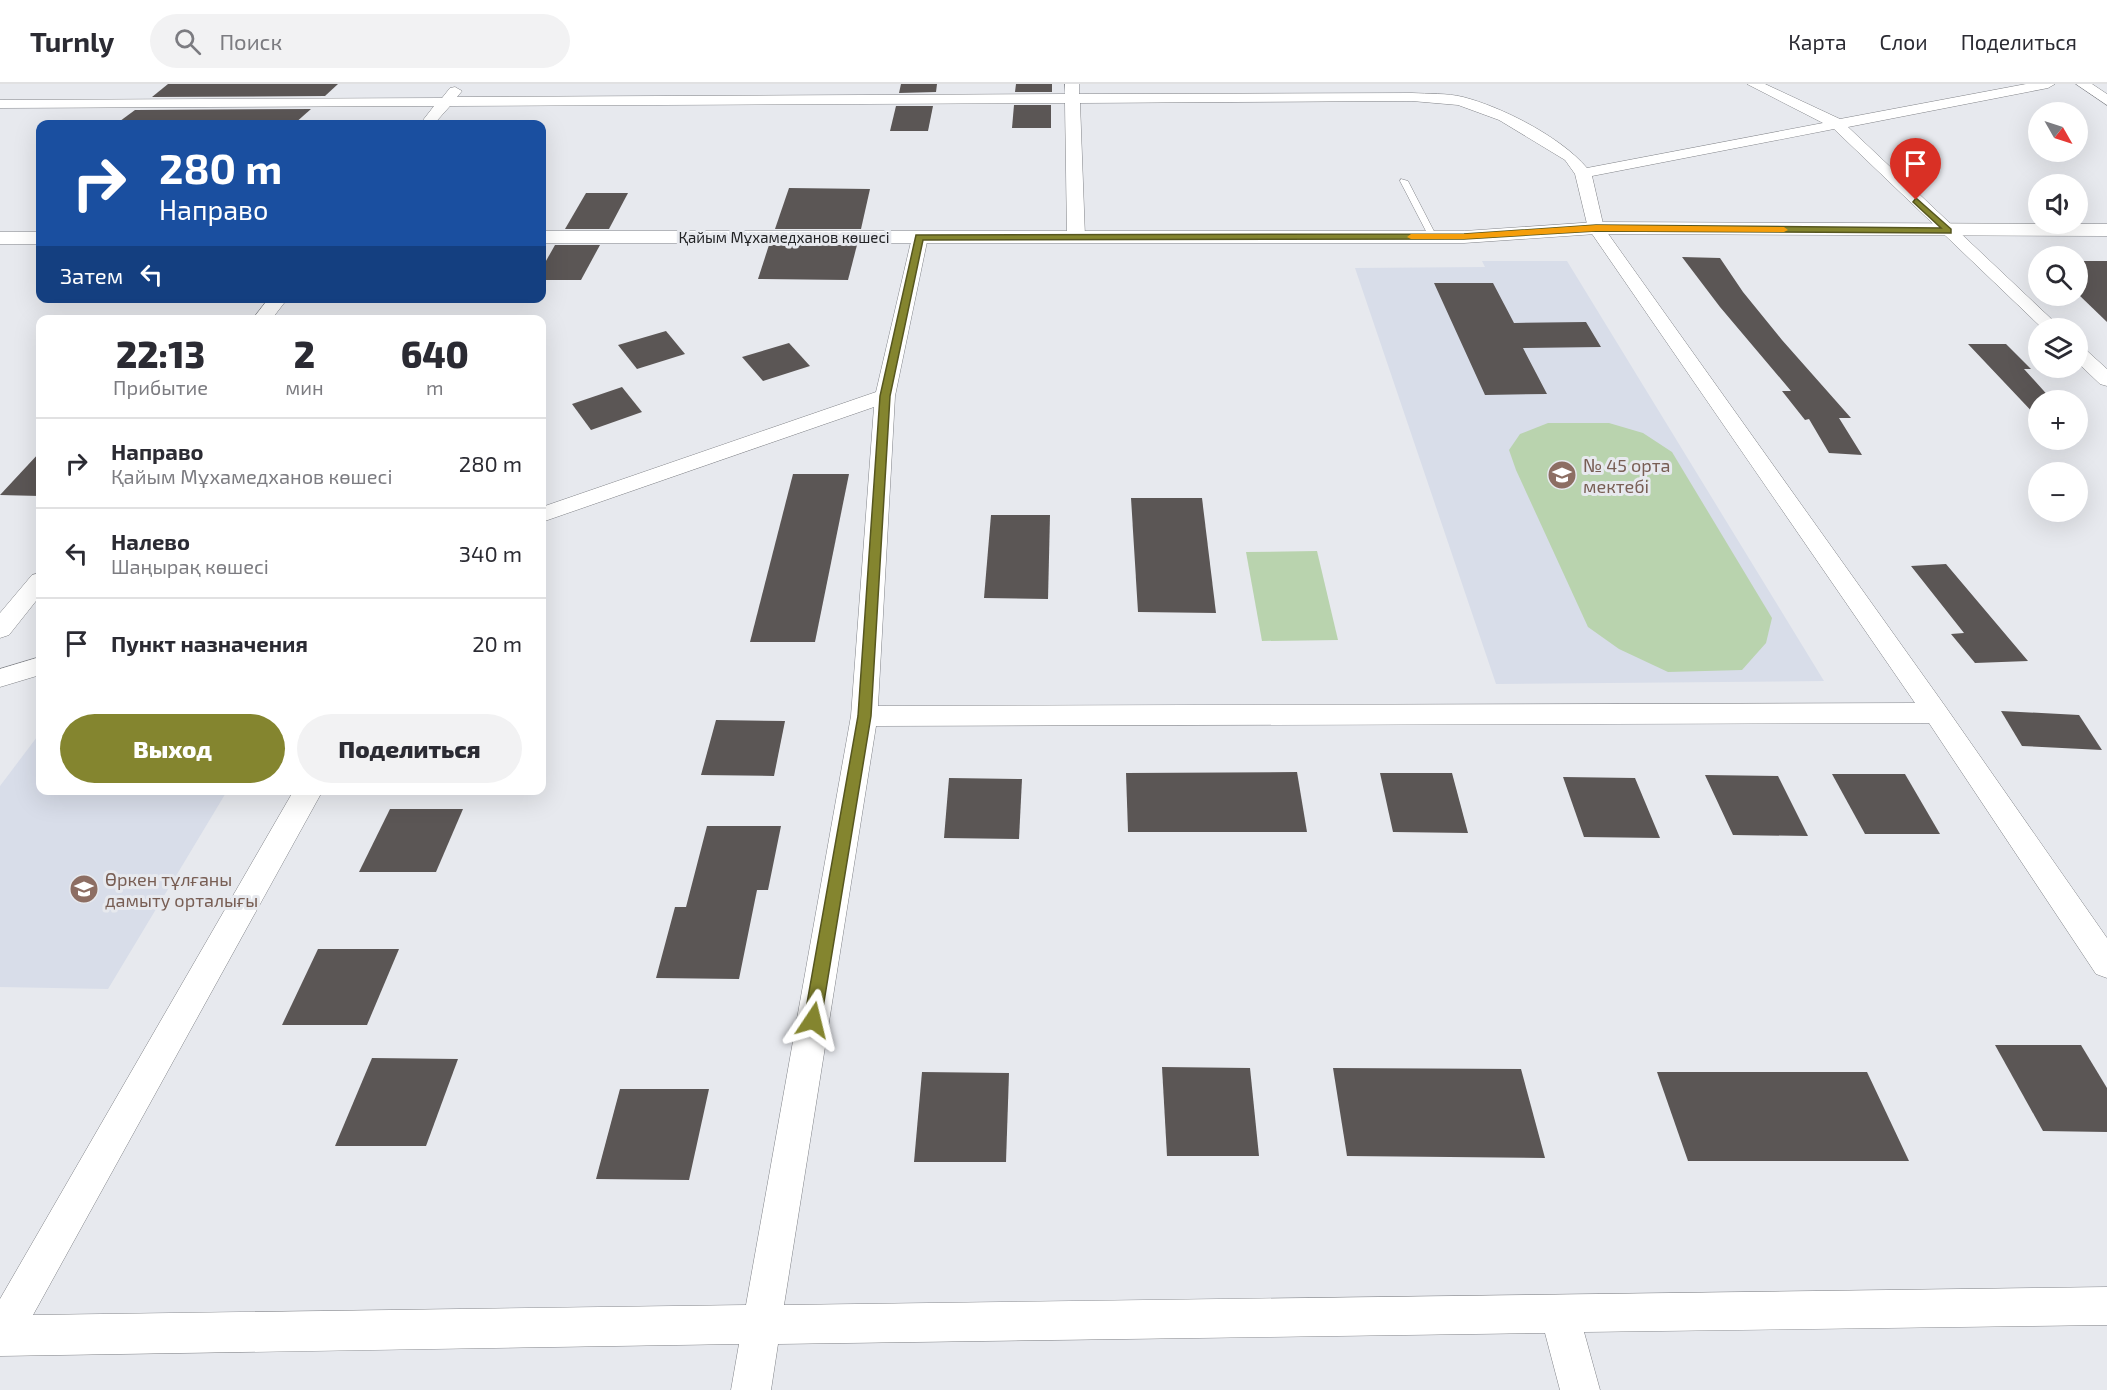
<!DOCTYPE html>
<html lang="ru">
<meta charset="utf-8">
<style>
:root{--surface:#fff;--page:#f2f2f3;--text:#2b2b33;--muted:#7c7c81;--line:#e1e1e2;--accent:#84852f}
body{margin:0;font-family:"Exo 2",sans-serif;background:var(--page);color:var(--text);height:100vh;display:flex;flex-direction:column;font-size:22px;white-space:nowrap}
*{box-sizing:border-box;margin:0}
p{font-size:20px;color:var(--muted)}
.icon{flex:none;width:33px;height:33px;fill:none;stroke:currentColor;stroke-width:2;stroke-linecap:round;stroke-linejoin:round}
.map{position:relative;flex:1;overflow:hidden}
.details{position:absolute;left:36px;top:231px;width:510px;height:480px;display:flex;flex-direction:column;background:var(--surface);border-radius:12px;box-shadow:0 6px 24px #0002}
.details>*{flex:none}
.banner{position:absolute;left:36px;top:36px;width:510px;height:183px;border-radius:12px;box-shadow:0 6px 24px #0002;background:#1a4fa0;color:#fff;overflow:hidden}
.needle{width:39px;rotate:129deg}
.controls{position:absolute;left:2028px;top:18px;display:grid;gap:12px}
.controls a{display:grid;place-items:center;width:60px;height:60px;border-radius:50%;background:var(--surface);box-shadow:0 6px 24px #0002;font-size:30px}
.pin{position:absolute;display:grid;place-items:center;width:51px;height:51px;color:#fff;margin:-62px -26px;border-radius:50% 50% 50% 0;rotate:-45deg;box-shadow:0 0 6px #0007}
.pin .icon{rotate:45deg}
.me{position:absolute;width:66px;margin:-33px;rotate:10deg;stroke-linejoin:round;filter:drop-shadow(0 0 4px #0008)}
.turn{display:flex;align-items:center;gap:21px;height:126px;padding:0 24px;font-size:27px}
.turn .icon{width:78px;height:78px;stroke-width:2.5}
.turn b{display:block;font-size:42px;line-height:51px}
.then{display:flex;align-items:center;height:57px;padding:0 24px;background:#0003;gap:12px;font-size:22px}
.eta{display:flex;justify-content:space-evenly;align-items:center;height:102px;text-align:center}
.eta b{font-size:36px;font-weight:800;line-height:42px}
.primary-button{display:flex;gap:12px;margin-top:auto;padding:12px 24px}
.primary-button a{flex:1;height:69px;border-radius:36px;background:var(--accent);color:#fff;font-size:24px;font-weight:800;line-height:69px;text-align:center}
.primary-button a+a{background:var(--page);color:var(--text)}
ul{padding:0;list-style:none}
li{display:flex;align-items:center;gap:18px;height:90px;padding:0 24px;border-top:2px solid var(--line)}
li div{flex:1}
li b{display:block;font-size:22px}
li em{font-style:normal}
header{display:flex;align-items:center;gap:36px;box-sizing:border-box;height:84px;padding:0 30px;background:var(--surface);border-bottom:2px solid var(--line)}
header strong{font-size:28px}
nav{display:flex;gap:33px;margin-inline-start:auto;font-size:21px}
.search{width:420px;height:54px;background:var(--page);display:flex;align-items:center;gap:15px;box-sizing:border-box;padding:0 21px;border-radius:33px;color:var(--muted);font-size:22px}
.map>svg:first-child{display:block}
</style>
<header>
<strong>Turnly</strong>
<div class="search"><svg class="icon" aria-label="search" viewBox="0 0 24 24"><circle cx="10" cy="10" r="6"/><path d="M15 15l6 6"/></svg>Поиск</div>
<nav><a>Карта</a><a>Слои</a><a>Поделиться</a></nav>
</header>
<div class="map">
<svg width="2107" height="1306" viewBox="0 0 2107 1306">
<rect width="100%" height="100%" fill="#e7e9ee"/>
<!-- built -->
<g fill="#d8dde9">
<polygon points="1482,177 1567,177 1824,597 1496,600 1355,184 1485,183"/>
<polygon points="40,649 40,706 227,707 108,905 0,903 0,702"/>
</g>
<!-- green -->
<g fill="#b9d3ae">
<polygon points="1548,339 1609,339 1643,349 1672,368 1772,534 1766,559 1742,586 1668,588 1619,565 1588,543 1516,386 1509,366 1520,350"/>
<polygon points="1317,467 1338,556 1262,557 1246,468"/>
</g>
<!-- building -->
<g fill="#5b5655">
<polygon points="168,0 338,0 325,12 152,13"/>
<polygon points="901,0 937,0 936,8 899,9"/>
<polygon points="1016,0 1052,0 1052,8 1015,8"/>
<polygon points="1014,21 1051,21 1051,44 1012,44"/>
<polygon points="896,22 933,22 928,47 890,47"/>
<polygon points="311,25 294,40 116,40 135,26"/>
<polygon points="789,104 870,105 861,145 775,145"/>
<polygon points="586,109 628,109 609,145 565,145"/>
<polygon points="555,161 600,161 581,196 542,196 542,184"/>
<polygon points="769,161 857,161 848,196 758,195"/>
<polygon points="1682,173 1720,174 1743,208 1782,256 1851,334 1839,334 1862,371 1829,369 1809,335 1805,336 1782,307 1791,307 1720,223"/>
<polygon points="2078,177 2107,177 2107,238 2078,210"/>
<polygon points="1434,199 1493,199 1514,239 1586,238 1601,263 1523,264 1547,310 1485,311"/>
<polygon points="666,247 685,270 637,285 618,261"/>
<polygon points="789,259 810,282 763,297 742,273"/>
<polygon points="1968,260 2006,260 2031,285 2024,285 2052,316 2038,316 2037,333"/>
<polygon points="622,303 642,328 591,346 572,320"/>
<polygon points="40,368 40,412 0,411"/>
<polygon points="793,390 849,390 815,558 750,558"/>
<polygon points="1131,414 1202,414 1216,529 1138,528"/>
<polygon points="991,431 1050,431 1048,515 984,514"/>
<polygon points="1946,480 2028,577 1975,579 1951,550 1964,549 1911,482"/>
<polygon points="2001,627 2079,631 2102,666 2022,662"/>
<polygon points="716,636 785,637 774,692 701,691"/>
<polygon points="1297,688 1307,748 1128,748 1126,689"/>
<polygon points="1380,689 1452,689 1468,749 1393,748"/>
<polygon points="1832,690 1905,690 1940,750 1865,750"/>
<polygon points="1705,691 1778,692 1808,752 1733,751"/>
<polygon points="1563,693 1635,694 1660,754 1584,753"/>
<polygon points="949,694 1022,695 1019,755 944,754"/>
<polygon points="390,725 463,725 436,788 359,788"/>
<polygon points="707,742 781,742 768,806 757,806 739,895 656,894 675,823 686,823"/>
<polygon points="318,865 399,865 367,941 282,941"/>
<polygon points="1995,961 2081,961 2107,1004 2107,1048 2043,1047"/>
<polygon points="372,974 458,975 426,1062 335,1062"/>
<polygon points="1162,983 1250,984 1259,1072 1167,1072"/>
<polygon points="1333,984 1521,985 1545,1074 1347,1072"/>
<polygon points="922,988 1009,989 1006,1078 914,1078"/>
<polygon points="1657,988 1867,988 1909,1077 1688,1077"/>
<polygon points="620,1005 709,1005 689,1096 596,1095"/>
</g>
<g fill="none" stroke-linecap="round" stroke-linejoin="round">
<!-- lane casing -->
<g stroke="#818388" stroke-width="1">
<polygon id="lane" points="1401,95 1408,97 1437,153 1436,155 1429,153 1400,97"/>
</g>
<!-- street casing -->
<g stroke="#818388" stroke-width="1">
<g id="street">
<path d="M1065,0H1079V10L1412,9C1428,10 1447,9 1463,13C1502,23 1561,53 1587,84L1823,39L1747,0H1765L1840,35L2026,0H2055L2048,4L1848,43L2061,244H2042L1834,45L1592,92L1604,144L1945,622L2107,854V894L2096,890L1929,639L876,642L784,1221L2107,1203V1241L1584,1248L1600,1306H1560L1545,1249L778,1260L771,1306H731L739,1260L0,1272V1215L294,706H323L33,1231L746,1221L851,632L874,323L542,438V423L876,308L913,149L919,148L928,153L895,312L878,622L1915,619L1588,144L1575,90L1565,76L1499,36L1458,21L1412,17L1080,19L1085,153L1076,158L1067,153L1065,19L450,22L434,40H420L434,22L0,24V16L442,14L450,4L455,3L462,7L457,13L1065,10Z"/>
<polygon points="2076,0 2092,0 2107,10 2107,21"/>
<polygon points="269,214 288,214 271,236 252,236"/>
<polygon points="2078,263 2085,265 2107,285 2107,302 2100,300 2078,279"/>
<polygon points="40,489 40,512 9,551 0,554 0,529 32,491"/>
<polygon points="40,573 40,591 0,603 0,585"/>
</g>
</g>
<!-- secondary casing -->
<g stroke="#818388" stroke-width="1">
<g id="secondary">
<polygon points="1596,138 2107,140 2107,152 1596,150 1464,159 542,159 542,147 1464,147"/>
<rect x="0" y="148" width="40" height="12"/>
</g>
</g>
<!-- lane -->
<use href="#lane" fill="#fff" fill-rule="evenodd"/>
<!-- street -->
<use href="#street" fill="#fff" fill-rule="evenodd"/>
<!-- secondary -->
<use href="#secondary" fill="#fff" fill-rule="evenodd"/>
</g>
<!-- route -->
<polygon fill="#84852f" stroke="#56561f" stroke-width="1.5" points="1916,114 1951,145 1951,149 1596,147 1464,155 923,156 890,312 871,632 821,936 818,941 813,944 807,941 804,936 858,632 880,312 916,151 1464,150 1596,141 1941,144 1913,118"/>
<!-- slow -->
<polygon fill="#f59e0b" points="1596,141 1784,143 1788,146 1784,148 1596,147 1464,155 1411,155 1407,153 1411,150 1464,150"/>
<!-- icons -->
<defs>
<g id="school-disc" transform="scale(1.5)"><circle r="9.5" fill="#8d6e63" stroke="#e7e9ee"/><path d="M0-5L7-2L0 1L-7-2ZM-4 1L0 2.5L4 1V4Q0 6-4 4Z" fill="#fff"/></g>
</defs>
<g fill-rule="evenodd">
<use href="#school-disc" x="1562" y="391"/>
<use href="#school-disc" x="84" y="805"/>
</g>
<g text-anchor="middle" dominant-baseline="central" stroke-width="6" stroke-linejoin="round" paint-order="stroke">
<!-- far-street labels -->
<g font-size="15" fill="#222325" stroke="#e7e9ee">
<text x="784" y="153">Қайым Мұхамедханов көшесі</text>
</g>
<!-- education labels -->
<g font-size="18" fill="#785e54" stroke="#e7e9ee" text-anchor="start">
<text x="1583" y="381">№ 45 орта<tspan x="1583" dy="21">мектебі</tspan></text>
<text x="105" y="795">Өркен тұлғаны<tspan x="105" dy="21">дамыту орталығы</tspan></text>
</g>
</g>
</svg>
<div class="controls">
<a><svg class="needle" viewBox="-14 -14 28 28"><path d="M0-13l5 13h-10z" fill="#e53935"/><path d="M0 13l5-13h-10z" fill="#7c7c81"/></svg></a>
<a><svg class="icon" aria-label="sound" viewBox="0 0 24 24"><path d="M4 9h4l5-4v14l-5-4H4zM17 9q2 3 0 6"/></svg></a>
<a><svg class="icon" aria-label="search" viewBox="0 0 24 24"><circle cx="10" cy="10" r="6"/><path d="M15 15l6 6"/></svg></a>
<a><svg class="icon" aria-label="layers" viewBox="0 0 24 24"><path d="M12 4l9 5-9 5-9-5zM3 14l9 5 9-5"/></svg></a>
<a>+</a>
<a>−</a>
</div>
<div class="pin" style="left:1916px;top:116px;background:#d93025"><svg class="icon" aria-label="arrive" viewBox="0 0 24 24"><path d="M6 21V4h12l-3 4 3 4H6"/></svg></div>
<svg class="me" style="left:813px;top:936px" viewBox="-20 -20 40 40"><path d="M0-17L14 15 0 8-14 15z" fill="#84852f" stroke="#fff" stroke-width="4"/></svg>
<div class="banner">
<div class="turn"><svg class="icon" aria-label="right" viewBox="0 0 24 24"><path d="M7 20v-9h11M14 6l5 5-5 5"/></svg><div><b>280 m</b>Направо</div></div>
<div class="then">Затем<svg class="icon" aria-label="left" viewBox="0 0 24 24"><path d="M17 20v-9H6M10 6l-5 5 5 5"/></svg></div>
</div>
<section class="details">
<div class="eta">
<div><b>22:13</b><p>Прибытие</p></div>
<div><b>2</b><p>мин</p></div>
<div><b>640</b><p>m</p></div>
</div>
<ul>
<li><svg class="icon" aria-label="right" viewBox="0 0 24 24"><path d="M7 20v-9h11M14 6l5 5-5 5"/></svg><div><b>Направо</b><p>Қайым Мұхамедханов көшесі</p></div><em>280 m</em></li>
<li><svg class="icon" aria-label="left" viewBox="0 0 24 24"><path d="M17 20v-9H6M10 6l-5 5 5 5"/></svg><div><b>Налево</b><p>Шаңырақ көшесі</p></div><em>340 m</em></li>
<li><svg class="icon" aria-label="arrive" viewBox="0 0 24 24"><path d="M6 21V4h12l-3 4 3 4H6"/></svg><div><b>Пункт назначения</b></div><em>20 m</em></li>
</ul>
<div class="primary-button"><a>Выход</a><a>Поделиться</a></div>
</section>
</div>
